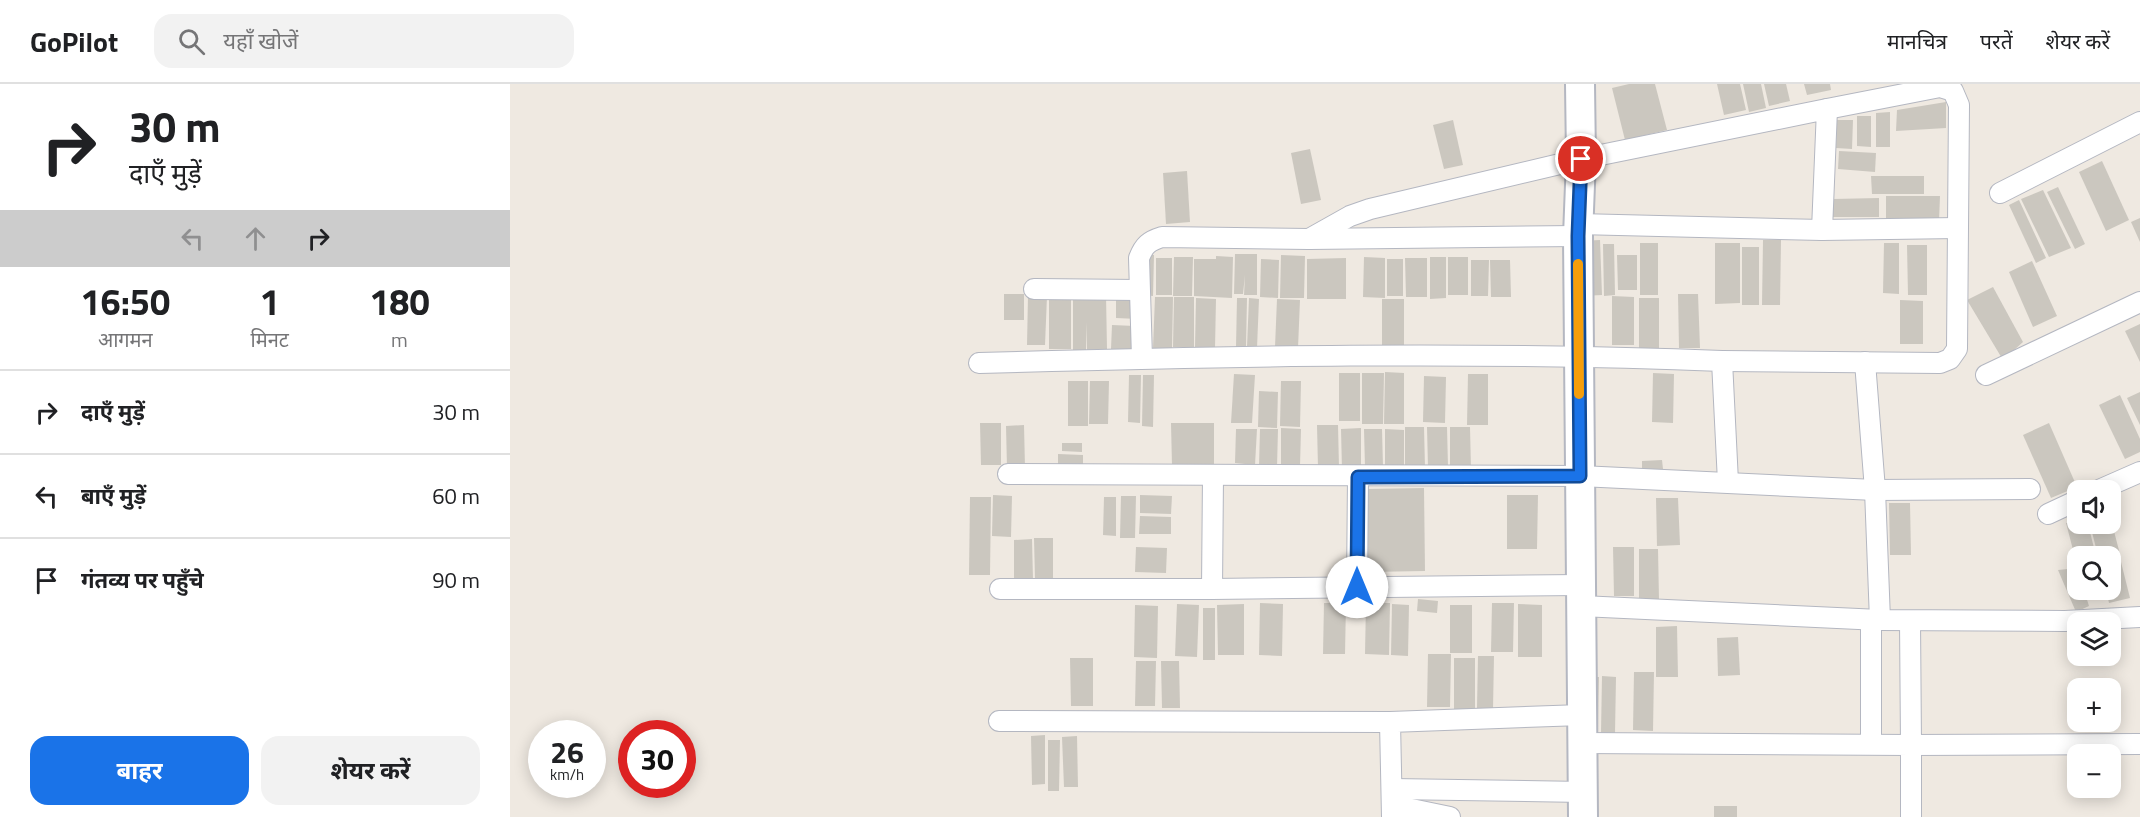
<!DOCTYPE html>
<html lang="hi">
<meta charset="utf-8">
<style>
:root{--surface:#fff;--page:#f2f2f2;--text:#202124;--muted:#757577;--line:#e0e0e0;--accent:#1a73e8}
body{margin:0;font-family:"Titillium Web","Noto Sans Devanagari",sans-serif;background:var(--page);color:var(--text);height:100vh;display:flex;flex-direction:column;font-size:22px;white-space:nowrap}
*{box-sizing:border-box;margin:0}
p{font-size:20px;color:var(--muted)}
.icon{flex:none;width:33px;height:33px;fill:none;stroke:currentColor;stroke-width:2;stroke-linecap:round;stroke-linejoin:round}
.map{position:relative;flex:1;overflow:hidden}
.details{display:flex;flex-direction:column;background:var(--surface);width:510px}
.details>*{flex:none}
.guide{background:#fff;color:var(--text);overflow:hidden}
.buttons{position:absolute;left:1557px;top:396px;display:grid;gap:12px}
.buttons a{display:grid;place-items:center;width:54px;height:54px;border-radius:12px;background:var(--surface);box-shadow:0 3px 15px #0003;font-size:30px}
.speed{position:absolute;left:18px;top:636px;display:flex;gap:12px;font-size:30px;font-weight:700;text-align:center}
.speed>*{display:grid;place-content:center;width:78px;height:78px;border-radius:50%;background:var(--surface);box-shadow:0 3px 15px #0003;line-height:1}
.speed small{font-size:15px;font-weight:400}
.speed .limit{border:9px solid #d22;background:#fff;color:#111}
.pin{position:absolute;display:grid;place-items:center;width:51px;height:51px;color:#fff;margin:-26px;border:3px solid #fff;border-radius:50%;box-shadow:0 2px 6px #0007}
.me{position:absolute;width:66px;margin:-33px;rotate:0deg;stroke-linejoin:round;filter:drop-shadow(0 0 4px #0008)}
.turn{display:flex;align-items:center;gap:21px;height:126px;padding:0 30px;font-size:27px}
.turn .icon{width:78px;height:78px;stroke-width:2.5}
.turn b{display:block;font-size:42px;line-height:51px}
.lanes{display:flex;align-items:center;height:57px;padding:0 30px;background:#0003;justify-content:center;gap:30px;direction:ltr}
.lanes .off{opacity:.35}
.eta{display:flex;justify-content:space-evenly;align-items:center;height:102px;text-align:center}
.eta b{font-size:36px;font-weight:700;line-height:42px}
.cta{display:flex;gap:12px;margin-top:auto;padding:12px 30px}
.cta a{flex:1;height:69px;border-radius:18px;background:var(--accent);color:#fff;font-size:24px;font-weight:700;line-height:69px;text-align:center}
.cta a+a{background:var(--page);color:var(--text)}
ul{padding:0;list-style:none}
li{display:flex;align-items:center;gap:18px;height:84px;padding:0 30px;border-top:2px solid var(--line)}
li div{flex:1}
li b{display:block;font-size:22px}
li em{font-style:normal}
header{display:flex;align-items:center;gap:36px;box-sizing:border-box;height:84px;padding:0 30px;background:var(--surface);border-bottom:2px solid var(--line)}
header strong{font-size:28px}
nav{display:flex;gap:33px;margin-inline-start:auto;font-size:21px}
.search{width:420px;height:54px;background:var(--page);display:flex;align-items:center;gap:15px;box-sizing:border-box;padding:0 21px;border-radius:18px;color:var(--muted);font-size:22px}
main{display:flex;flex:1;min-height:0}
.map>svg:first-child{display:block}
</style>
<header>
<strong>GoPilot</strong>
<div class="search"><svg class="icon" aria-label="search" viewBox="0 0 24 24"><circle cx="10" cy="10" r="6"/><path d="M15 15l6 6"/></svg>यहाँ खोजें</div>
<nav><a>मानचित्र</a><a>परतें</a><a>शेयर करें</a></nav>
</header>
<main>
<section class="details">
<div class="guide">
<div class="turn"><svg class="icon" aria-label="right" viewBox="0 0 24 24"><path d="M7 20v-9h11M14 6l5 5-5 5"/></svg><div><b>30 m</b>दाएँ मुड़ें</div></div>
<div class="lanes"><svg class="icon off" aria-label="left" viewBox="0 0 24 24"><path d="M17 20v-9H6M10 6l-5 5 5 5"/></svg><svg class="icon off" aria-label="ahead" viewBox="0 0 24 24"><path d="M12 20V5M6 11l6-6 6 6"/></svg><svg class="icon" aria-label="right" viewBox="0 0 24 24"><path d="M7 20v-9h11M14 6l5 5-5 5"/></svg></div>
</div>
<div class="eta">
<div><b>16:50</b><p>आगमन</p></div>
<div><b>1</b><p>मिनट</p></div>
<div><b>180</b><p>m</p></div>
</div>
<ul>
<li><svg class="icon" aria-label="right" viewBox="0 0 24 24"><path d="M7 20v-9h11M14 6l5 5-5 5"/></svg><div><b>दाएँ मुड़ें</b></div><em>30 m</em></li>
<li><svg class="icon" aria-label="left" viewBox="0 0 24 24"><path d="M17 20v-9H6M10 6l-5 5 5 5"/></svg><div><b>बाएँ मुड़ें</b></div><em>60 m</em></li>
<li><svg class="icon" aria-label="arrive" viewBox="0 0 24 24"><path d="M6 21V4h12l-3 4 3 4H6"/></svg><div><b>गंतव्य पर पहुँचे</b></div><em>90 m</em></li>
</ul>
<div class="cta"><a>बाहर</a><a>शेयर करें</a></div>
</section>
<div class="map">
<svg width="1630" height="733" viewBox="0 0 1630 733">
<rect width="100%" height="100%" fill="#efe9e1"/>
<!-- building -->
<g fill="#cbc7bf">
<polygon points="1119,0 1145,0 1157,46 1115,56 1102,4"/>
<polygon points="1207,0 1230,0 1236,26 1214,31"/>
<polygon points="1233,0 1251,0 1256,24 1239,28"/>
<polygon points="1254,0 1276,0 1280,17 1259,22"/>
<polygon points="1294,0 1320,0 1321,6 1297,11"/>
<polygon points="1436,18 1436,44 1386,47 1387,26"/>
<polygon points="1380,28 1380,63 1366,63 1366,29"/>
<polygon points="1347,32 1361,32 1361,63 1347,62"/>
<polygon points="943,36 953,81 934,85 923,41"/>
<polygon points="1327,36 1343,36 1342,65 1326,64"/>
<polygon points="800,65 811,116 791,120 781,69"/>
<polygon points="1329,67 1366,69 1365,88 1328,85"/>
<polygon points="1592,77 1619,136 1596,147 1569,88"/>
<polygon points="677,87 680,138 656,140 653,89"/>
<polygon points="1361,92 1414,92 1414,110 1362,110"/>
<polygon points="1548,103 1575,160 1565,165 1537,108"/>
<polygon points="1533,106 1561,164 1539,173 1511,115"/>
<polygon points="1376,112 1430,112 1429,137 1376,136"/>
<polygon points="1369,114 1369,133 1323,133 1323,115"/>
<polygon points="1509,116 1536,174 1526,179 1499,121"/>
<polygon points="1630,134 1630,158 1621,138"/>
<polygon points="1090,156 1092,211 1072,212 1070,157"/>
<polygon points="1253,156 1271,156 1270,221 1252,221"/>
<rect x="1130" y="159" width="18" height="52"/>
<polygon points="1205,159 1230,159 1230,219 1205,220"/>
<polygon points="1374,159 1389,159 1389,210 1373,209"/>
<polygon points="1093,160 1104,160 1105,211 1094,212"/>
<polygon points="1397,161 1417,161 1417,211 1398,211"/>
<rect x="1232" y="163" width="17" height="58"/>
<polygon points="725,170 747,170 747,211 734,211 735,191 733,210 724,210"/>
<polygon points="634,171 644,171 643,212 633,211"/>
<polygon points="771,171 795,172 794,214 770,214"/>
<polygon points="1107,171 1127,171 1127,206 1108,206"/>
<polygon points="706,172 723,173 722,214 684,212 684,175 706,175"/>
<polygon points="664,173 683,173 682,212 663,212"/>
<polygon points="854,173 875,174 875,214 853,213"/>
<polygon points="920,173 936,173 936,214 920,215"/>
<rect x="938" y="173" width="20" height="38"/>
<rect x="646" y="174" width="16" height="37"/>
<polygon points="836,174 836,215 797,215 797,175"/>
<polygon points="895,174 917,174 917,213 896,213"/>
<polygon points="751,175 769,176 768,214 750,213"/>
<rect x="877" y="175" width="16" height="37"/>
<polygon points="961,176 979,176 978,212 961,212"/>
<polygon points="980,176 1000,176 1001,213 981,213"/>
<polygon points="1522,177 1547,232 1523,243 1499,188"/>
<polygon points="1483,203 1513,258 1493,276 1457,216"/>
<rect x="494" y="210" width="20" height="26"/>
<polygon points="1168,210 1188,210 1190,264 1169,264"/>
<polygon points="596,211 597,265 577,266 576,238 576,267 563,267 563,212"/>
<polygon points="518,212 537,212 535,261 517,261"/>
<rect x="539" y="212" width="22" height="53"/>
<polygon points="1102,212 1124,213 1124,261 1102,261"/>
<polygon points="645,213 663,213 662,264 643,264"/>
<polygon points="664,213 684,213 684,263 663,263"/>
<polygon points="606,214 628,214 628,235 606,234"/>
<polygon points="686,214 706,215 705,264 685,263"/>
<polygon points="727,214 737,214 736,263 726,263"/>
<polygon points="739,214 749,215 747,264 737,263"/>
<rect x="1129" y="214" width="20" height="52"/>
<polygon points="767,215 790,216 788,264 765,263"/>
<polygon points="872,215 894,215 894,262 872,261"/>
<polygon points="1390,216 1413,217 1413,260 1390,260"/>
<polygon points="1630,240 1630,278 1615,247"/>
<polygon points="602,241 625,242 624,266 601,265"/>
<polygon points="875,288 894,289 894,340 874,340"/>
<rect x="829" y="289" width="21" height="48"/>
<polygon points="852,289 874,289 873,340 852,340"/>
<polygon points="1143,289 1164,290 1163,339 1142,338"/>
<polygon points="724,290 745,291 742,339 721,339"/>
<polygon points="958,290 978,290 978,341 957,341"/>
<polygon points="619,291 631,291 630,339 618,338"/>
<polygon points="633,291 644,291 643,343 632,342"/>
<polygon points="914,292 936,293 935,339 913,338"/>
<rect x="558" y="297" width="20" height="45"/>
<polygon points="580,297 599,297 598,340 579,340"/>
<polygon points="771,297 791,297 790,343 770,342"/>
<polygon points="749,307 768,308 767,344 748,343"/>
<polygon points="1630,308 1630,341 1617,314"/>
<polygon points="1610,311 1630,355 1630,368 1615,375 1589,321"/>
<polygon points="470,339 491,339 491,381 471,381"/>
<polygon points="661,339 704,339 704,382 662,382"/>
<polygon points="1539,339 1567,403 1541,414 1513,351"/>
<polygon points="514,341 515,384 497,384 496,342"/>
<polygon points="807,341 828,341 829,384 808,384"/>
<polygon points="895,343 914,343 915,384 895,384"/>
<polygon points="917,343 937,343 938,383 918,384"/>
<polygon points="940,343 960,343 961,386 940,387"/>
<polygon points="771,344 791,345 790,382 771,382"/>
<polygon points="851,344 851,386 832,386 831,345"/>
<polygon points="726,345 747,345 745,381 725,379"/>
<polygon points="750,345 768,345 767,383 749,383"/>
<polygon points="854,345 872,345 873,383 855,383"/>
<polygon points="875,345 894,346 894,385 875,384"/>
<polygon points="552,359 572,359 572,368 552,367"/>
<polygon points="548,370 573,371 573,384 548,384"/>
<polygon points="1152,376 1153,385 1132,386 1132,377"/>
<polygon points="914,404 915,487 858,488 857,405"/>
<polygon points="483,411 502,412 501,453 482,452"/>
<polygon points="630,411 662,412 661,430 630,429"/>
<polygon points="997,411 1028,411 1027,465 997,465"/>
<polygon points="611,412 626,412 625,454 610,454"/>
<polygon points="460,413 481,413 480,491 459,491"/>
<polygon points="594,413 606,413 606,452 593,451"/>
<polygon points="1146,414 1168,414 1170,461 1147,462"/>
<polygon points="1379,419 1400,419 1401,471 1380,471"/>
<polygon points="630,432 661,433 661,450 629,450"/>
<polygon points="1600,432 1611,474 1600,477 1600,472 1588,472 1580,440 1600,440"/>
<polygon points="1568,437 1568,440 1578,440 1586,472 1568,472 1567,481 1556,439"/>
<polygon points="524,454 543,454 543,494 525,495"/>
<polygon points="522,455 523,496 504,496 504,456"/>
<polygon points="626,463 657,464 656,489 625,488"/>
<polygon points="1103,463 1124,463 1124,512 1104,512"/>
<polygon points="1129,465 1148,465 1149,516 1129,516"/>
<polygon points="1611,478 1620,514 1599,519 1596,506 1600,506 1600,481"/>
<polygon points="1568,484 1568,506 1574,506 1579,522 1566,528 1548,486"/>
<polygon points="908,515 928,517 927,529 907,527"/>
<polygon points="750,519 773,520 772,572 749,571"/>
<polygon points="814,519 836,519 835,570 813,570"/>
<polygon points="856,519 880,519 879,571 855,570"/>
<polygon points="982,519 1004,519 1003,568 981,568"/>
<polygon points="667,520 689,521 687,573 665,572"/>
<polygon points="734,520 734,571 708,571 707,521"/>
<polygon points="882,520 899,521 898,572 881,571"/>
<polygon points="1008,520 1032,521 1032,573 1008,573"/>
<polygon points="625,521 648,522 647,574 624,573"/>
<rect x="940" y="521" width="22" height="48"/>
<rect x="693" y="524" width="12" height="52"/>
<polygon points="1167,542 1168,593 1146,593 1146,543"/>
<polygon points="1228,553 1230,591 1208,592 1207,554"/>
<polygon points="918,570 941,570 940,623 917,623"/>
<polygon points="968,572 984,572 983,625 967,624"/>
<polygon points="560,574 583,574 583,622 561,622"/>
<rect x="944" y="574" width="21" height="51"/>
<polygon points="626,577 646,577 645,622 625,622"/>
<polygon points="651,577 669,577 670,624 652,624"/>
<polygon points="1124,588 1144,588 1143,647 1123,646"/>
<polygon points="1092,592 1106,593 1105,649 1091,649"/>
<polygon points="1074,593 1089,593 1088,648 1073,648"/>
<polygon points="535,651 535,700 522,701 521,652"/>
<polygon points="567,652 568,703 554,703 552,653"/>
<polygon points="538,656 550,656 549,707 538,707"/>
<rect x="1204" y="722" width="23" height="11"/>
</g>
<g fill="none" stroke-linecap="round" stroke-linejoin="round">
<!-- street casing -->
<g stroke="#b4b7c1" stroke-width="22">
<g id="street">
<polyline points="1490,109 1630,38"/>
<polyline points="1068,140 1312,146 1447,144"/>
<polyline points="799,155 840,132 860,125 1071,75 1317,25 1312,146"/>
<polyline points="524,205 629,206"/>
<path d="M632,274L629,174C634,161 639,157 652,153L799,155L1068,152"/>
<polyline points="1212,277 1430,279 1440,275 1447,265 1449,21 1443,7 1430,3 1317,25"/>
<polyline points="1355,278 1365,406 1370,536 1555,537 1630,533"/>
<path d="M469,279C716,272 965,267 1212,277L1218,398"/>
<polyline points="1476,291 1630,218"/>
<polyline points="498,390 1070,392 1365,406 1520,405"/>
<polyline points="1589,406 1630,388"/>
<polyline points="1538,430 1568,416"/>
<polyline points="847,503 848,393"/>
<polyline points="490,505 702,505 1071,501"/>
<polyline points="702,505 703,392"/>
<polyline points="1071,522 1370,536"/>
<polyline points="1400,537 1401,661 1630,660"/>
<polyline points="489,637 880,638"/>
<polyline points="1072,659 1401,661 1401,733"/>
<polyline points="1361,660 1361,536"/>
<polyline points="882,705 1074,708"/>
<polyline points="882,721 940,733"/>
<polyline points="882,733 880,638 1072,631"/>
</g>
</g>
<!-- secondary casing -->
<g stroke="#b4b7c1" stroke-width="32">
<polyline id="secondary" points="1070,0 1071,75 1068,152 1073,733"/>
</g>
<!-- street -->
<use href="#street" stroke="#fff" stroke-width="20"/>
<!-- secondary -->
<use href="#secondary" stroke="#fff" stroke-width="28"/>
</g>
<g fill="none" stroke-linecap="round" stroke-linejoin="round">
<!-- route casing -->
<g stroke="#114b97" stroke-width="15">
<polyline id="route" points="847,503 848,393 1070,392 1068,152 1071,75"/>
</g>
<!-- route -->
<use href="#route" stroke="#1a73e8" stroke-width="10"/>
<!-- slow -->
<polyline stroke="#f59e0b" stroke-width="10" points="1068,180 1069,310"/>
</g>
</svg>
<div class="buttons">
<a><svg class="icon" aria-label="sound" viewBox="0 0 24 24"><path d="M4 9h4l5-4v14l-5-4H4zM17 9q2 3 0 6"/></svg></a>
<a><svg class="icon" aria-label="search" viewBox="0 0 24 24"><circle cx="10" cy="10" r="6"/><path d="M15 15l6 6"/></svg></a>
<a><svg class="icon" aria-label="layers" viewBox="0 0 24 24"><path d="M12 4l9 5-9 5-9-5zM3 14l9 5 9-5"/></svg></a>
<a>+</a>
<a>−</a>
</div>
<div class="speed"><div>26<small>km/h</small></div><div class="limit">30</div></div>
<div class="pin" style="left:1071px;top:75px;background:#d93025"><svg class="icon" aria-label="arrive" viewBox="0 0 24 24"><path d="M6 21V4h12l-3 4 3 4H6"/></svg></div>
<svg class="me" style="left:847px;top:503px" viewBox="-20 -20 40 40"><circle r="19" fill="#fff"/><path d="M0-13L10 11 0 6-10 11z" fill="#1a73e8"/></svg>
</div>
</main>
